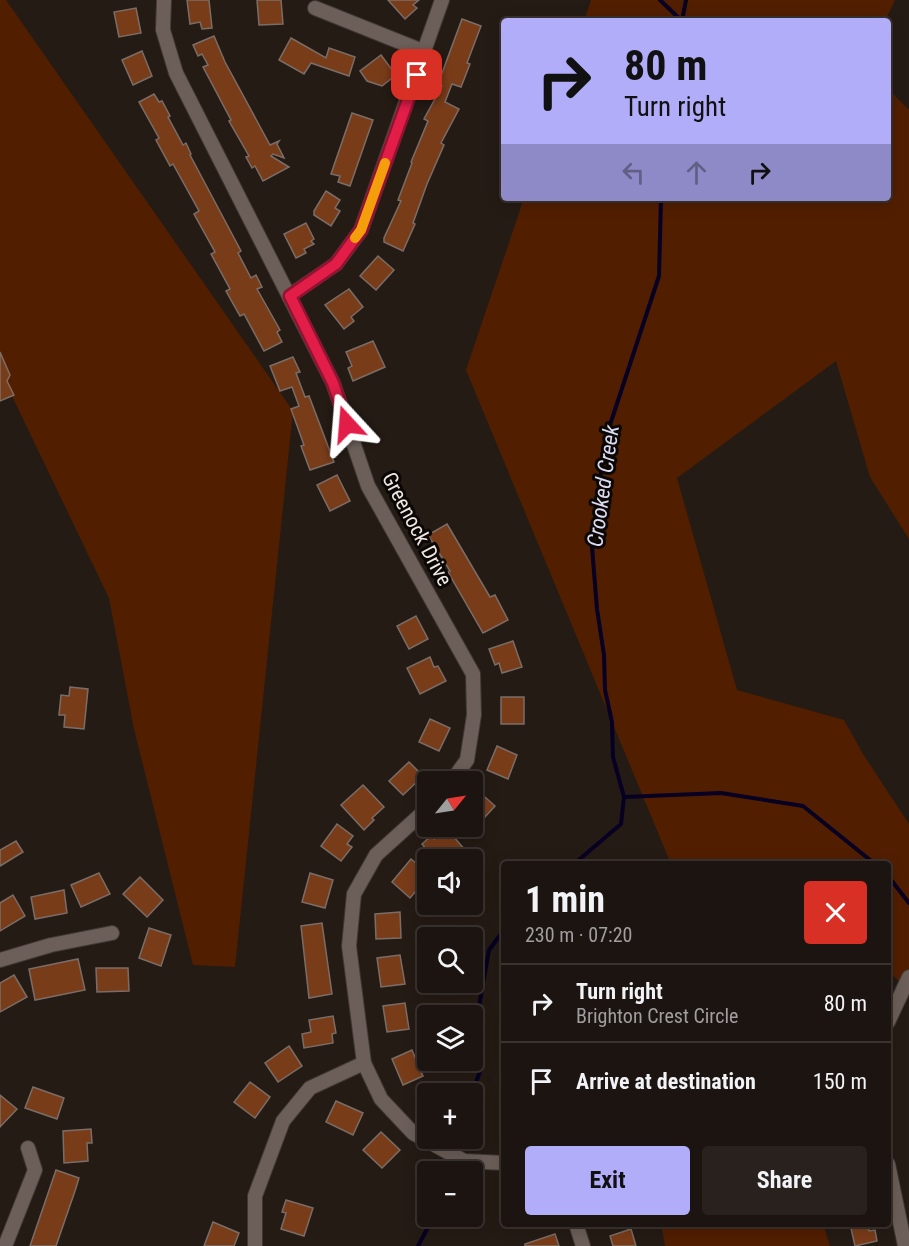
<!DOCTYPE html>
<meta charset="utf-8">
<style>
:root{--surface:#1c1410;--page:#29211e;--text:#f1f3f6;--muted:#a09e9f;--line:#3a3330;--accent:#b2adf9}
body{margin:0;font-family:"Roboto Condensed",sans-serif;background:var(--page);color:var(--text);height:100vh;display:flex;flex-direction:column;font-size:22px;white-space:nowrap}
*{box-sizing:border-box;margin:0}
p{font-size:20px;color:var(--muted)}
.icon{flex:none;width:33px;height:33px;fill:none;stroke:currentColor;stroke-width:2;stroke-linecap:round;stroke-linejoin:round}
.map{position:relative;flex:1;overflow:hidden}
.side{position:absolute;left:501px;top:861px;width:390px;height:366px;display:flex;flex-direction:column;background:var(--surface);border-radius:6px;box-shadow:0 3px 15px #0003,0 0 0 2px var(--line)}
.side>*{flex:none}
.top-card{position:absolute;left:501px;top:18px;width:390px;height:183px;border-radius:6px;box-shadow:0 3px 15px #0003,0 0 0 2px var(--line);background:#b2adf9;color:#111;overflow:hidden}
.needle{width:39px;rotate:60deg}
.buttons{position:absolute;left:417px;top:771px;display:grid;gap:12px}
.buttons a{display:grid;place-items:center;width:66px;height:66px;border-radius:6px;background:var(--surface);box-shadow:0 3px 15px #0003,0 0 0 2px var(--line);font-size:30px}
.pin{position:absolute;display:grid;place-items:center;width:51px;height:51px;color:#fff;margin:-26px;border-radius:12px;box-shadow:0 3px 9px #0006}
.me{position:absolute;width:66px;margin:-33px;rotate:341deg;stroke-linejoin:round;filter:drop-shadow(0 0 4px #0008)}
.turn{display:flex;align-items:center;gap:21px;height:126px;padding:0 24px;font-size:27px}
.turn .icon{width:78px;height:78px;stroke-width:2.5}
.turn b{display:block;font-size:42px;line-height:51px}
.lanes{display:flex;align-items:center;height:57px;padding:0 24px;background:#0003;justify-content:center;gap:30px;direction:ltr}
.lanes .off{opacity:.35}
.round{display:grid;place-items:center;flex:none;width:63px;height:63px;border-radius:6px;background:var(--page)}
.head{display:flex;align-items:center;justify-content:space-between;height:102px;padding:0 24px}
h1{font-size:36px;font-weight:700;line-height:45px}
.button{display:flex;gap:12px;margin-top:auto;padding:12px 24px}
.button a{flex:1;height:69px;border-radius:6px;background:var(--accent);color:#111;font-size:24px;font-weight:700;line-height:69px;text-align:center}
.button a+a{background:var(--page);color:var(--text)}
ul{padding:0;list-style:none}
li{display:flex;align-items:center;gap:18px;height:78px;padding:0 24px;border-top:2px solid var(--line)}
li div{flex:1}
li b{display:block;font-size:22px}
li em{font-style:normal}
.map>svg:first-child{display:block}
</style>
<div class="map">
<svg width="909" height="1246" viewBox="0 0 909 1246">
<rect width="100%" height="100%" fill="#251b15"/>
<!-- green -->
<g fill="#521e00">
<polygon points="0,0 6,0 293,411 235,967 193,965 134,729 109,598 0,371"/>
<polygon points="591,0 895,0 885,21 584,21"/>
<polygon points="888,89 909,110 909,539 870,477 836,361 677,478 737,690 844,720 863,754 909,824 909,990 888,971 888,864 671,864 466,370 524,198 888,198"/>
<polygon points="661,1224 823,1224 830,1246 665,1246"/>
</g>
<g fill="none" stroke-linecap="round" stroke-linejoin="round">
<!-- stream -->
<g stroke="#080022" stroke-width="4">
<polyline points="660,0 682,21"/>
<polyline points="682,21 686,0"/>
<polyline points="624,797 721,793 803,806 875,864"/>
<polyline points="574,864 621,824 624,797 613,757 612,722 605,690 604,655 597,609 592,547 605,440 659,276 661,198"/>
<polyline points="888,876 909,903"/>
<polyline points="472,1094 480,1071 475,1029 489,950 504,930"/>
<polyline points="458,1139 458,1138"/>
<polyline points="456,1169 456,1172"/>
<polyline points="418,1246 434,1216"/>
</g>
</g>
<!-- building -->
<g fill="#793c19" stroke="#7a6d67" stroke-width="1.5">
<polygon points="187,0 209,0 212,28 202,29 200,22 190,24"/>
<polygon points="257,0 281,0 283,24 259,25"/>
<polygon points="388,0 419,0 413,5 417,8 405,19"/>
<polygon points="136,8 141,33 119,37 114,12"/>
<polygon points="462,19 481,26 467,63 470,64 461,87 452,84 445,102 459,109 441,143 444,145 427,184 413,223 415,224 403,251 384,242 384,238 401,201 398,200 412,163 411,162 428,121 424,119 442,86 438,84"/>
<polygon points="214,36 225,62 270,145 279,141 277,144 284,158 273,154 271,156 289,167 263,181 255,166 252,168 246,157 249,156 229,121 231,120 203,67 208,65 202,54 198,56 193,45"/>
<polygon points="291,38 326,58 329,48 355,57 349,76 311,63 304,74 279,60"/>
<polygon points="142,51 152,76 133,85 122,60"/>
<polygon points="381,55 396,75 382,86 367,81 360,71"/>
<polygon points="154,94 159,102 162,101 170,116 168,117 183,145 186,143 191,154 190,155 241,251 238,253 251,278 256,275 262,287 257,289 280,330 277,332 282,342 264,351 244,314 240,316 226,291 230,289 211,254 215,252 194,214 199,211 173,164 170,166 156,140 159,138 139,102"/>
<polygon points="352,113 373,120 350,186 338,182 340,176 331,174"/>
<polygon points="326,191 340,200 335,208 340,211 331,226 314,215 314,211"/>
<polygon points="306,223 314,239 311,241 314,244 304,249 306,253 296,258 284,234"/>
<polygon points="378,256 394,270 376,290 360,276"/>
<polygon points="349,289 363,307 351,317 354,321 344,329 325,305"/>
<polygon points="373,341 385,367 353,381 348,368 352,366 346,352"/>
<polygon points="0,352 10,375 7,381 14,395 0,401"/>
<polygon points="293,357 300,372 296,373 305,397 309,396 334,462 310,470 301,446 304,445 291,409 299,406 292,387 280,391 270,366"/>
<polygon points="337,475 350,501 330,511 317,485"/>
<polygon points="447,524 490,597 495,595 508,620 483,633 448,572 450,571 428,535"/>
<polygon points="416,616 428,639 409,649 397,626"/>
<polygon points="513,641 522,667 502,673 499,663 495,665 489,649"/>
<polygon points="430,657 434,667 438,666 446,681 420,694 407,668"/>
<polygon points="70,687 88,689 84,729 64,727 65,715 59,715 61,695 69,696"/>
<rect x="501" y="697" width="23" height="27"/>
<polygon points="430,719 450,728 439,751 419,742"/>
<polygon points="497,746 517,755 508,779 487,770"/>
<polygon points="409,762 423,776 403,795 389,781"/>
<polygon points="363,785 384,807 372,818 374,820 364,830 341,805"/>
<polygon points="477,790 495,806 472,831 472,796"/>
<polygon points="337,824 353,836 347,844 352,847 341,861 321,846"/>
<polygon points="446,828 466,851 457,860 435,860 422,844 431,836 434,839"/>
<polygon points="16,841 23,852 0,866 0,850"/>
<polygon points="411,859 428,873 428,877 410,898 392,882"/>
<polygon points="99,873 110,894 81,907 71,885"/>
<polygon points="310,873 333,880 325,908 302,902"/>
<polygon points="140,877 163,900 147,917 123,894"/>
<polygon points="64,890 67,913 35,919 31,897"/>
<polygon points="13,895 25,916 0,931 0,903"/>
<polygon points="400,912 401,938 376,939 375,914"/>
<polygon points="322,923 332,994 309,998 301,926"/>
<polygon points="149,928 171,935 161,966 139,958"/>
<polygon points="400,955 405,984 381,987 377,958"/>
<polygon points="78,959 85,990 35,1000 29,969"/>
<polygon points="96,968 128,968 129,991 97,992"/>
<polygon points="14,975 27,997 0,1012 0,983"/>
<polygon points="405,1003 409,1029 387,1032 383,1006"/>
<polygon points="333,1016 336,1033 332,1034 333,1043 304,1048 302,1034 311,1032 309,1020"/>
<polygon points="289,1046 302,1066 278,1082 265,1063"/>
<polygon points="412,1050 423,1076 403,1085 392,1059"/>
<polygon points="250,1082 270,1097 255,1118 234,1102"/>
<polygon points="33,1087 64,1098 57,1119 25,1108"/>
<polygon points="0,1095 17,1109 0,1127"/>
<polygon points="336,1101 363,1113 353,1135 326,1122"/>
<polygon points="91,1129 92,1143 87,1143 88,1161 64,1163 63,1131"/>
<polygon points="381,1132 400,1150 382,1168 363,1150"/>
<polygon points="56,1170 79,1178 75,1191 56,1246 30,1246"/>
<polygon points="286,1200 313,1208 304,1236 281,1229 286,1213 282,1212"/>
<polygon points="213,1222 239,1233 234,1246 204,1246"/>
<polygon points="850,1224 868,1224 869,1231 875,1230 877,1241 855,1246"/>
<polygon points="631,1229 636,1246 613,1246 610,1236"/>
<polygon points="555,1234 559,1246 525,1246 525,1244"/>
</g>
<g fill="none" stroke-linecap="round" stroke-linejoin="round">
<!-- minor casing -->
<g stroke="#403834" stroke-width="16">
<g id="minor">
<polyline points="164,0 163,30 176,73 333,383 368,486 473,674 474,715 467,760 451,782"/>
<polyline points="315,8 425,52"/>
<polyline points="289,296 336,264 361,230 442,0"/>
<polyline points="428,808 376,855 354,894 349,946 364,1063 381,1099 413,1133 464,1161 504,1163"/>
<polyline points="0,960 51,945 112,933"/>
<polyline points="888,1022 909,977"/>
<polyline points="888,1164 905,1246"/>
<polyline points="576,1224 583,1246"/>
<polyline points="5,1246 35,1170 28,1148"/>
<polyline points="255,1246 255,1196 283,1121 310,1088 364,1063"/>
</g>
</g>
<!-- minor -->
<use href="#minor" stroke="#6c5f59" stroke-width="14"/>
</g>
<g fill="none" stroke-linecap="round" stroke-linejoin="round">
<!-- route casing -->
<g stroke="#92132f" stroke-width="15">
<polyline id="route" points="347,424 333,383 290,296 336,264 361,230 417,75"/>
</g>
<!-- route -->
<use href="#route" stroke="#e11d48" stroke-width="10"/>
<!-- slow -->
<polyline stroke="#f59e0b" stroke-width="10" points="355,238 361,230 385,163"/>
</g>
<g text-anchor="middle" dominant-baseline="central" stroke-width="6" stroke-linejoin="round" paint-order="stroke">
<!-- street labels -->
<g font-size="21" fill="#f0e8e4" stroke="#0b0705">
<text transform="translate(417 529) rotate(62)">Greenock Drive</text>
</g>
<!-- water labels -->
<g font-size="22" font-style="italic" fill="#dcdbf2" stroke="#0b0705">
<text transform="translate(603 486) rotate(-82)">Crooked Creek</text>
</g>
</g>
</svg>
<div class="buttons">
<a><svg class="needle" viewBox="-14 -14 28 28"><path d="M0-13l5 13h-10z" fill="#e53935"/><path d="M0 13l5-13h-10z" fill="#a09e9f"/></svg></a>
<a><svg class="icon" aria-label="sound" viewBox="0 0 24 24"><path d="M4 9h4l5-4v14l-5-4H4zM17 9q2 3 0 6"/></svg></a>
<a><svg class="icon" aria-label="search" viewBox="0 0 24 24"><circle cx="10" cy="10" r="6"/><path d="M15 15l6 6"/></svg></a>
<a><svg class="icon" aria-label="layers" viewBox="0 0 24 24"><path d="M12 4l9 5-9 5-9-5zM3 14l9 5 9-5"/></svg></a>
<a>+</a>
<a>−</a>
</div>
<div class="pin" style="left:417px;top:75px;background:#d93025"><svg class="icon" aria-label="arrive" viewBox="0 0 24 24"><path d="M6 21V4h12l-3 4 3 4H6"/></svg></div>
<svg class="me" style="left:347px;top:424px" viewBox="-20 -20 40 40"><path d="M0-17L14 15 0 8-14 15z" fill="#e11d48" stroke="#fff" stroke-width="4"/></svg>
<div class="top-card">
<div class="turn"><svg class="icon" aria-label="right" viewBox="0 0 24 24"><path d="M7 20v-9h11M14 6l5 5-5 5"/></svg><div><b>80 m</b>Turn right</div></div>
<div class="lanes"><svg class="icon off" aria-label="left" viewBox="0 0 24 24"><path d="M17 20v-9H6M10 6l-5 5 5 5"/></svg><svg class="icon off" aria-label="ahead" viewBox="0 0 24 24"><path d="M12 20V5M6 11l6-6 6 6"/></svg><svg class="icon" aria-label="right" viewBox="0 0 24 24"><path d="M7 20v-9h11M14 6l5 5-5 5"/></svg></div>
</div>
<section class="side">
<div class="head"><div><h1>1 min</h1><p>230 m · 07:20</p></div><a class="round" style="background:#d93025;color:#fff"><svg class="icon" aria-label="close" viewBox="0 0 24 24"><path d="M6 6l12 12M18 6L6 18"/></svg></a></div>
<ul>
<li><svg class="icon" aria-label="right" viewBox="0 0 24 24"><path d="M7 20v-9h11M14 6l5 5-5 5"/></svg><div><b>Turn right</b><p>Brighton Crest Circle</p></div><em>80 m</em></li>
<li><svg class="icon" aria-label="arrive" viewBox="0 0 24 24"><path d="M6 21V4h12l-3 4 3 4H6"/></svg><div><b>Arrive at destination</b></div><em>150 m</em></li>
</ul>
<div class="button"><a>Exit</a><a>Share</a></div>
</section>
</div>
